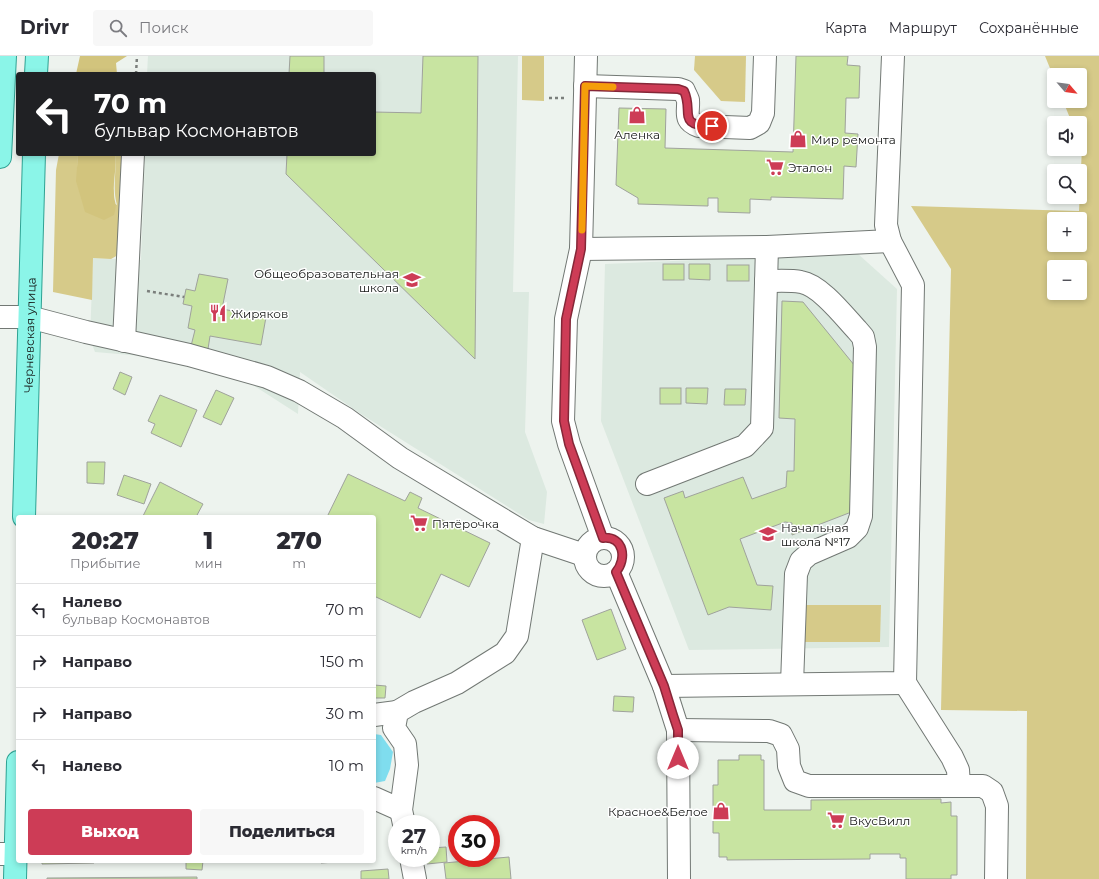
<!DOCTYPE html>
<html lang="ru">
<meta charset="utf-8">
<style>
:root{--surface:#fff;--page:#f7f7f7;--text:#2b2b33;--muted:#7c7c81;--line:#e1e1e2;--accent:#cd3c56}
body{margin:0;font-family:Montserrat,sans-serif;background:var(--page);color:var(--text);height:100vh;display:flex;flex-direction:column;font-size:15px;white-space:nowrap}
*{box-sizing:border-box;margin:0}
p{font-size:13px;color:var(--muted)}
.icon{flex:none;width:22px;height:22px;fill:none;stroke:currentColor;stroke-width:2;stroke-linecap:round;stroke-linejoin:round}
.map{position:relative;flex:1;overflow:hidden}
.drawer{position:absolute;left:16px;top:459px;width:360px;height:348px;display:flex;flex-direction:column;background:var(--surface);border-radius:4px;box-shadow:0 2px 6px #0003}
.drawer>*{flex:none}
.guide{position:absolute;left:16px;top:16px;width:360px;height:84px;border-radius:4px;box-shadow:0 2px 6px #0003;background:#202124;color:#fff;overflow:hidden}
.needle{width:26px;rotate:118deg}
.buttons{position:absolute;left:1047px;top:12px;display:grid;gap:8px}
.buttons a{display:grid;place-items:center;width:40px;height:40px;border-radius:4px;background:var(--surface);box-shadow:0 2px 6px #0003;font-size:20px}
.speed{position:absolute;left:388px;top:759px;display:flex;gap:8px;font-size:20px;font-weight:700;text-align:center}
.speed>*{display:grid;place-content:center;width:52px;height:52px;border-radius:50%;background:var(--surface);box-shadow:0 2px 6px #0003;line-height:1}
.speed small{font-size:10px;font-weight:400}
.speed .limit{border:6px solid #d22;background:#fff;color:#111}
.pin{position:absolute;display:grid;place-items:center;width:34px;height:34px;color:#fff;margin:-17px;border:2px solid #fff;border-radius:50%;box-shadow:0 1px 4px #0007}
.me{position:absolute;width:44px;margin:-22px;rotate:0deg;stroke-linejoin:round;filter:drop-shadow(0 0 3px #0008)}
.turn{display:flex;align-items:center;gap:14px;height:84px;padding:0 12px;font-size:18px}
.turn .icon{width:52px;height:52px;stroke-width:2.5}
.turn b{display:block;font-size:28px;line-height:34px}
.eta{display:flex;justify-content:space-evenly;align-items:center;height:68px;text-align:center}
.eta b{font-size:24px;font-weight:800;line-height:28px}
.cta{display:flex;gap:8px;margin-top:auto;padding:8px 12px}
.cta a{flex:1;height:46px;border-radius:4px;background:var(--accent);color:#fff;font-size:16px;font-weight:800;line-height:46px;text-align:center}
.cta a+a{background:var(--page);color:var(--text)}
ul{padding:0;list-style:none}
li{display:flex;align-items:center;gap:12px;height:52px;padding:0 12px;border-top:1px solid var(--line)}
li div{flex:1}
li b{display:block;font-size:15px}
li em{font-style:normal}
header{display:flex;align-items:center;gap:24px;box-sizing:border-box;height:56px;padding:0 20px;background:var(--surface);border-bottom:1px solid var(--line)}
header strong{font-size:19px}
nav{display:flex;gap:22px;margin-inline-start:auto;font-size:14px}
.search{width:280px;height:36px;background:var(--page);display:flex;align-items:center;gap:10px;box-sizing:border-box;padding:0 14px;border-radius:4px;color:var(--muted);font-size:15px}
.map>svg:first-child{display:block}
</style>
<header>
<strong>Drivr</strong>
<div class="search"><svg class="icon" aria-label="search" viewBox="0 0 24 24"><circle cx="10" cy="10" r="6"/><path d="M15 15l6 6"/></svg>Поиск</div>
<nav><a>Карта</a><a>Маршрут</a><a>Сохранённые</a></nav>
</header>
<div class="map">
<svg width="1099" height="823" viewBox="0 0 1099 823">
<rect width="100%" height="100%" fill="#edf3ee"/>
<!-- built -->
<g fill="#dce9e0">
<polygon points="148,0 518,0 513,236 529,236 525,376 547,436 544,468 529,464 361,358 300,316 298,358 253,329 193,308 142,300 95,296 90,283 93,202 141,204 145,98 374,98 374,18 147,18"/>
<polygon points="857,197 897,233 889,591 689,594 601,365 605,208"/>
</g>
<!-- green -->
<g fill="#d6ca89" fill-rule="evenodd">
<polygon points="522,0 544,0 544,45 522,44"/>
<polygon points="695,0 746,0 745,46 721,45 694,14"/>
<path d="M1045,0H1099V823H1026L1027,655L941,654L951,213L911,150L1079,155L1082,91L1080,87V67H1072L1063,45H1080V19H1054V22ZM1054,163H1080V189H1054ZM1054,211H1080V237H1054Z"/>
<path d="M59,98H78L77,125L117,149C112,132 117,115 115,98H127L118,199L111,203L93,202L92,244L53,236L56,114Z"/>
<polygon points="803,549 881,549 880,586 803,586"/>
</g>
<!-- forest -->
<g fill="#d2c47d">
<polygon points="80,0 127,0 116,7 117,18 76,18"/>
<path d="M78,98H115C117,111 113,124 114,137C114,148 118,146 114,159L104,164L85,156L76,125Z"/>
</g>
<!-- water -->
<polygon fill="#7fddee" points="374,678 381,679 393,696 390,713 385,725 374,727"/>
<!-- building -->
<g fill="#c8e4a1" stroke="#9fa29c">
<polygon points="290,0 324,0 324,18 289,18"/>
<polygon points="423,0 478,0 475,303 286,118 287,98 374,98 374,56 421,57"/>
<polygon points="796,0 848,0 847,9 860,10 859,42 846,42 845,77 858,78 856,111 844,110 843,143 771,141 771,144 750,143 750,157 718,156 718,142 708,142 708,150 638,148 638,142 616,129 619,52 666,53 665,92 793,96"/>
<rect x="663" y="208" width="21" height="16"/>
<polygon points="689,208 710,208 710,224 689,223"/>
<rect x="727" y="209" width="22" height="16"/>
<polygon points="199,218 228,223 222,253 266,261 261,289 210,280 208,293 191,290 195,274 188,272 192,250 183,248 186,233 195,235"/>
<polygon points="782,245 803,246 859,315 854,455 792,479 792,467 785,466 740,483 757,529 773,530 771,554 729,551 708,559 664,442 683,435 685,442 743,421 752,443 786,431 787,415 794,415 795,363 779,362"/>
<polygon points="120,316 132,321 125,339 113,333"/>
<rect x="660" y="332" width="21" height="16"/>
<polygon points="686,332 708,332 707,348 686,347"/>
<polygon points="725,333 746,333 745,349 724,349"/>
<polygon points="216,334 234,342 221,369 203,361"/>
<polygon points="160,339 197,354 181,391 151,377 155,368 148,365"/>
<polygon points="87,406 105,406 104,428 87,427"/>
<polygon points="348,418 405,445 410,436 422,442 418,452 490,487 469,531 441,518 420,562 374,540 374,461 327,461"/>
<polygon points="124,419 151,428 144,448 117,439"/>
<polygon points="160,426 203,448 196,461 146,461 143,460"/>
<polygon points="611,553 626,593 597,604 582,564"/>
<polygon points="374,629 386,630 385,642 374,642"/>
<polygon points="614,640 634,641 633,656 613,655"/>
<polygon points="739,699 761,699 761,704 764,704 764,754 811,754 811,744 941,743 941,747 951,746 951,760 957,760 957,819 951,819 951,823 906,823 906,802 900,802 900,798 870,798 870,803 727,804 727,801 719,801 719,777 713,777 713,729 718,729 718,704 739,704"/>
<polygon points="446,791 447,806 427,808 426,802 431,802 431,792"/>
<polygon points="509,801 511,823 446,823 444,807"/>
<polygon points="42,805 94,805 94,807 42,808"/>
<polygon points="186,805 203,805 202,814 186,813"/>
<polygon points="321,805 348,805 321,807"/>
<polygon points="388,813 389,823 361,823 361,815"/>
<polygon points="197,821 197,823 47,823 47,822"/>
</g>
<g fill="none" stroke-linecap="round" stroke-linejoin="round">
<!-- minor casing -->
<g stroke="#727874" stroke-width="24">
<g id="minor">
<polyline points="586,0 581,193 566,263 563,365 569,388 603,482"/>
<path d="M585,30L678,33L684,35C685,38 687,41 688,44C689,57 683,64 699,70L750,72L759,67L763,57L765,0"/>
<polyline points="581,193 767,191 890,185 886,169 893,0"/>
<path d="M766,225C777,225 790,224 801,226C820,229 844,260 857,274L863,281L865,291L861,460L857,472L848,481L809,498L801,505L796,518L792,628"/>
<polyline points="0,261 29,261 86,276 189,299 267,321 299,335 345,362 400,402 533,482 584,499"/>
<polyline points="124,285 133,98"/>
<polyline points="647,428 745,390 762,372 767,191"/>
<circle cx="604" cy="501" r="19"/>
<polyline points="616,516 664,630 678,674 679,823"/>
<polyline points="905,627 952,701 958,714 959,730"/>
<polyline points="664,630 905,627 913,229 890,185"/>
<polyline points="374,659 397,656"/>
<polyline points="678,674 769,675 781,679 788,693 789,710 795,725 809,730 983,730 992,736 997,750 996,823"/>
<polyline points="374,742 401,754"/>
<polyline points="404,768 401,754 407,709 405,688 394,672 397,656 414,646 457,627 505,597 517,580 533,482"/>
<polyline points="0,798 16,798"/>
<polyline points="411,802 415,823"/>
</g>
</g>
<!-- major casing -->
<g stroke="#2fa293" stroke-width="24">
<g id="major">
<polyline points="36,18 37,0"/>
<polyline points="0,101 5,0"/>
<path id="s1" d="M24,461L34,98"/>
<polyline points="15,823 18,706"/>
</g>
</g>
<!-- path -->
<g stroke="#7b7f7c" stroke-width="2.5" stroke-dasharray="3 3" stroke-linecap="butt">
<polyline points="136,18 137,0"/>
<polyline points="549,42 564,42"/>
<polyline points="147,235 184,241"/>
</g>
<!-- minor -->
<use href="#minor" stroke="#fff" stroke-width="22"/>
<!-- major -->
<use href="#major" stroke="#8bf5e8" stroke-width="22"/>
</g>
<g fill="none" stroke-linecap="round" stroke-linejoin="round">
<!-- route casing -->
<g stroke="#852738" stroke-width="10">
<path id="route" d="M678,702V674L673,659L664,630L616,516C627,503 624,480 603,482L569,388L564,365L566,263L581,193L585,30L678,33L684,35C694,56 676,70 712,70"/>
</g>
<!-- route -->
<use href="#route" stroke="#cd3c56" stroke-width="7"/>
<!-- slow -->
<polyline stroke="#f59e0b" stroke-width="7" points="582,174 585,30 613,31"/>
</g>
<!-- icons -->
<defs>
<g id="shop-bare" transform="scale(1.38)"><path d="M-5-2.5h2.3a2.7 3.5 0 0 1 5.4 0H5L5.5 6h-11ZM-1.5-2.5h3a1.5 2.3 0 0 0-3 0Z" fill="#cd3c56" stroke="#fff" stroke-width="2.5" paint-order="stroke"/></g>
<g id="supermarket-bare" transform="scale(1.38)"><path d="M-6-5.5h2.5l.6 2H6L4.5 2H-2.5L-4.4-4H-6ZM-1.5 3.2a1.3 1.3 0 1 0 .1 0ZM3 3.2a1.3 1.3 0 1 0 .1 0Z" fill="#cd3c56" stroke="#fff" stroke-width="2.5" paint-order="stroke"/></g>
<g id="school-bare" transform="scale(1.38)"><path d="M0-5L7-2L0 1L-7-2ZM-4 1L0 2.5L4 1V4Q0 6-4 4Z" fill="#cd3c56" stroke="#fff" stroke-width="2.5" paint-order="stroke"/></g>
<g id="restaurant-bare" transform="scale(1.38)"><path d="M-5-6h1v4h1v-4h1v4h1v-4h1v5L-1.5 .5V6h-2V.5L-5-1ZM5-6V6H3V1.5H1.5Q1.5-4 5-6Z" fill="#cd3c56" stroke="#fff" stroke-width="2.5" paint-order="stroke"/></g>
</defs>
<g fill-rule="evenodd">
<use href="#shop-bare" x="637" y="59"/>
<use href="#shop-bare" x="798" y="83"/>
<use href="#supermarket-bare" x="775" y="111"/>
<use href="#school-bare" x="412" y="224"/>
<use href="#restaurant-bare" x="218" y="257"/>
<use href="#supermarket-bare" x="419" y="467"/>
<use href="#school-bare" x="768" y="478"/>
<use href="#shop-bare" x="721" y="755"/>
<use href="#supermarket-bare" x="836" y="764"/>
</g>
<g text-anchor="middle" dominant-baseline="central" stroke-width="3" stroke-linejoin="round" paint-order="stroke">
<!-- poi labels -->
<g font-size="12" fill="#121413" stroke="#fff" text-anchor="start">
<text x="637" y="78" text-anchor="middle">Аленка</text>
<text x="811" y="83">Мир ремонта</text>
<text x="788" y="111">Эталон</text>
<text x="399" y="217" text-anchor="end">Общеобразовательная<tspan x="399" dy="14">школа</tspan></text>
<text x="231" y="257">Жиряков</text>
<text x="432" y="467">Пятёрочка</text>
<text x="781" y="471">Начальная<tspan x="781" dy="14">школа №17</tspan></text>
<text x="708" y="755" text-anchor="end">Красное&amp;Белое</text>
<text x="849" y="764">ВкусВилл</text>
</g>
<!-- street labels -->
<g font-size="12" fill="#121413" stroke="#fff">
<text stroke="none"><textPath href="#s1" startOffset="182">Черневская улица</textPath></text>
</g>
</g>
</svg>
<div class="buttons">
<a><svg class="needle" viewBox="-14 -14 28 28"><path d="M0-13l5 13h-10z" fill="#e53935"/><path d="M0 13l5-13h-10z" fill="#7c7c81"/></svg></a>
<a><svg class="icon" aria-label="sound" viewBox="0 0 24 24"><path d="M4 9h4l5-4v14l-5-4H4zM17 9q2 3 0 6"/></svg></a>
<a><svg class="icon" aria-label="search" viewBox="0 0 24 24"><circle cx="10" cy="10" r="6"/><path d="M15 15l6 6"/></svg></a>
<a>+</a>
<a>−</a>
</div>
<div class="speed"><div>27<small>km/h</small></div><div class="limit">30</div></div>
<div class="pin" style="left:712px;top:70px;background:#d93025"><svg class="icon" aria-label="arrive" viewBox="0 0 24 24"><path d="M6 21V4h12l-3 4 3 4H6"/></svg></div>
<svg class="me" style="left:678px;top:702px" viewBox="-20 -20 40 40"><circle r="19" fill="#fff"/><path d="M0-13L10 11 0 6-10 11z" fill="#cd3c56"/></svg>
<div class="guide">
<div class="turn"><svg class="icon" aria-label="left" viewBox="0 0 24 24"><path d="M17 20v-9H6M10 6l-5 5 5 5"/></svg><div><b>70 m</b>бульвар Космонавтов</div></div>
</div>
<section class="drawer">
<div class="eta">
<div><b>20:27</b><p>Прибытие</p></div>
<div><b>1</b><p>мин</p></div>
<div><b>270</b><p>m</p></div>
</div>
<ul>
<li><svg class="icon" aria-label="left" viewBox="0 0 24 24"><path d="M17 20v-9H6M10 6l-5 5 5 5"/></svg><div><b>Налево</b><p>бульвар Космонавтов</p></div><em>70 m</em></li>
<li><svg class="icon" aria-label="right" viewBox="0 0 24 24"><path d="M7 20v-9h11M14 6l5 5-5 5"/></svg><div><b>Направо</b></div><em>150 m</em></li>
<li><svg class="icon" aria-label="right" viewBox="0 0 24 24"><path d="M7 20v-9h11M14 6l5 5-5 5"/></svg><div><b>Направо</b></div><em>30 m</em></li>
<li><svg class="icon" aria-label="left" viewBox="0 0 24 24"><path d="M17 20v-9H6M10 6l-5 5 5 5"/></svg><div><b>Налево</b></div><em>10 m</em></li>
</ul>
<div class="cta"><a>Выход</a><a>Поделиться</a></div>
</section>
</div>
